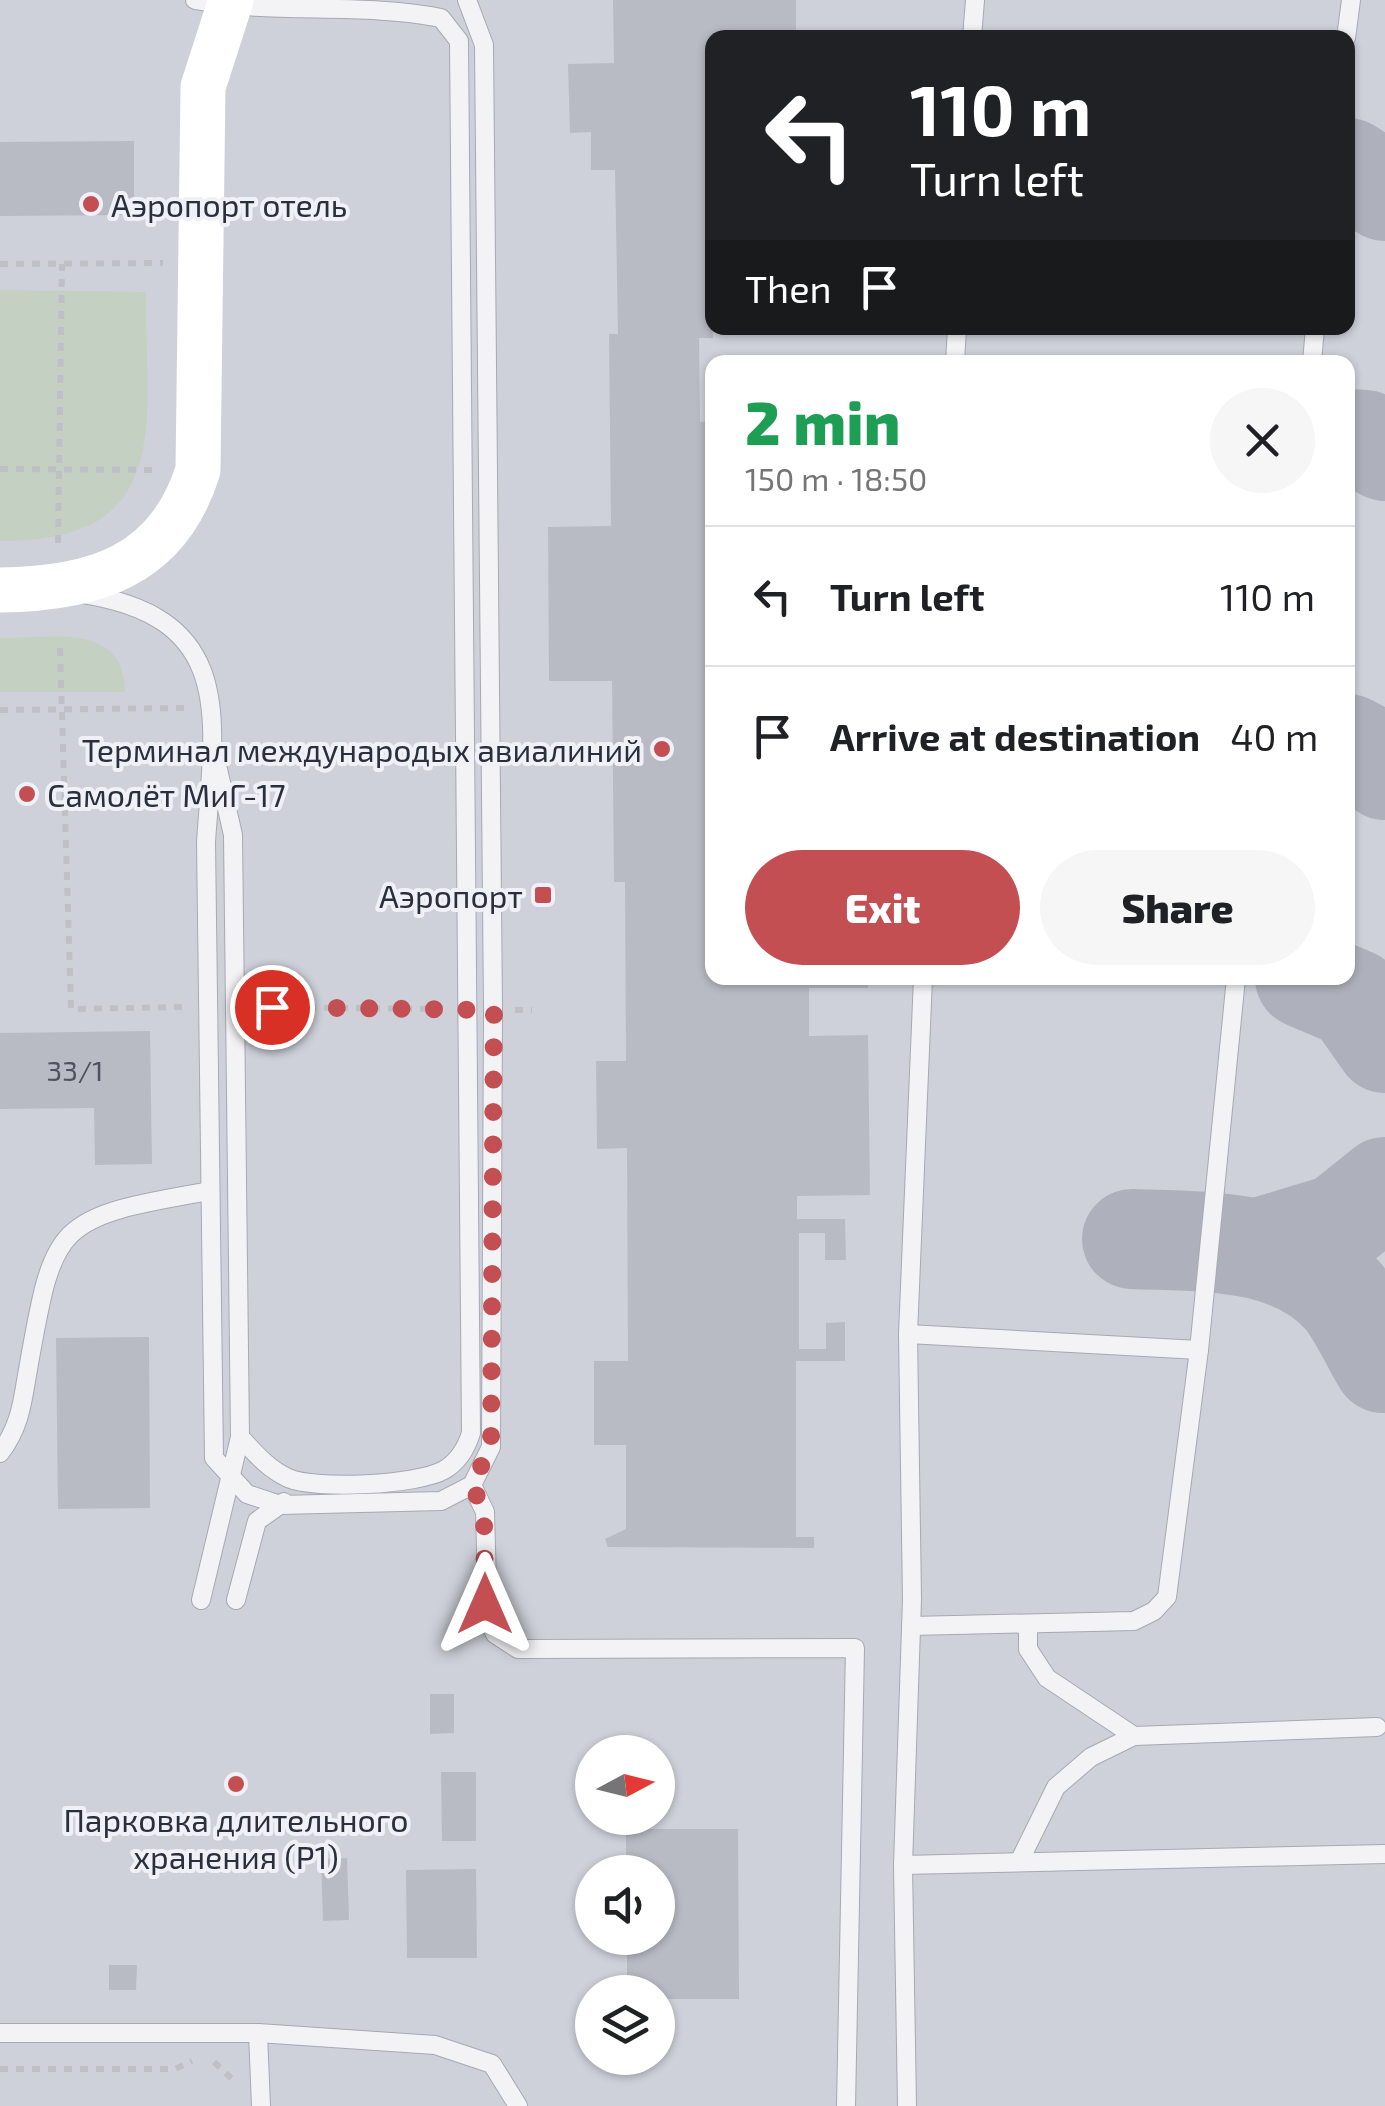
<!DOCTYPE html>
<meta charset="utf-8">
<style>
:root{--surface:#fff;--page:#f6f6f6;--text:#202124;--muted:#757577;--line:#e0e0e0;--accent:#c34f53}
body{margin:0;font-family:"Exo 2",sans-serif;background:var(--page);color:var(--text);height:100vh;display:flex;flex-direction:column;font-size:38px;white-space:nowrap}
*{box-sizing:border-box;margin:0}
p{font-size:32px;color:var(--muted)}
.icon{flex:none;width:55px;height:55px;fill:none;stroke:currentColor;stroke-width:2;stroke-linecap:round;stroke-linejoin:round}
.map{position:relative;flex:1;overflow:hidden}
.drawer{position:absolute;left:705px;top:355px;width:650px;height:630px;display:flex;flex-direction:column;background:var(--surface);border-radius:20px;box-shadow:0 2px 8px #0004}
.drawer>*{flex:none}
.top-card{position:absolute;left:705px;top:30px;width:650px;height:305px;border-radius:20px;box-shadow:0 2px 8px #0004;background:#202124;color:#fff;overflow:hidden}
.needle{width:65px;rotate:83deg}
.fabs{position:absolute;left:575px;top:1735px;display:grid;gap:20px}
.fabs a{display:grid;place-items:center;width:100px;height:100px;border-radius:50%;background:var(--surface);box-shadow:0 2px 8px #0004;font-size:50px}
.pin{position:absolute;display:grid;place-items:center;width:85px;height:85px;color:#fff;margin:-42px;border:5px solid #fff;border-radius:50%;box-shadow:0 2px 10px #0007}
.me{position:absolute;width:110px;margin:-55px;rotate:0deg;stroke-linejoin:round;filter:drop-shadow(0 0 8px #0008)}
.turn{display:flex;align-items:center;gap:35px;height:210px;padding:0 40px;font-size:45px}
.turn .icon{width:130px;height:130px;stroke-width:2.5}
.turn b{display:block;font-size:70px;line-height:85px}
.then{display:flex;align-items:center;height:95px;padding:0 40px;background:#0003;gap:20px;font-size:38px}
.round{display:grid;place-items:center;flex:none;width:105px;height:105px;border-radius:52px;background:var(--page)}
.headline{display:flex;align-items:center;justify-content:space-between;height:170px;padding:0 40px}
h1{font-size:60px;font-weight:800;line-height:75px;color:#1e9e55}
.primary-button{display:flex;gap:20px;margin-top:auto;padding:20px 40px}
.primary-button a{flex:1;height:115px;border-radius:60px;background:var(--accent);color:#fff;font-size:40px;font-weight:800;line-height:115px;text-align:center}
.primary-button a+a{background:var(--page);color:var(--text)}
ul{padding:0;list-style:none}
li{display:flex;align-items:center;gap:30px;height:140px;padding:0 40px;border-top:2px solid var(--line)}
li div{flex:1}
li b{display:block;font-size:38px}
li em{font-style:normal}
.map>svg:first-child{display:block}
</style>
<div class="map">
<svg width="1385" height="2106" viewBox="0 0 1385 2106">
<rect width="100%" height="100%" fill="#e0e2e8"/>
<!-- built -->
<path fill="#ced1da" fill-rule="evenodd" d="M0,0H1385V2106H0ZM712,38H1348V328H712ZM712,362H1348V978H712ZM592,1752H658V1818H592ZM592,1872H658V1938H592ZM592,1992H658V2058H592Z"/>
<!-- green -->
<g fill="#c4d1c2">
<path d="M0,290L146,292C145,422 177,542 0,541Z"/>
<path d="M0,638C51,638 124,621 125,692H0Z"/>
</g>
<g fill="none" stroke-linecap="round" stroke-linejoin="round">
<!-- taxiway -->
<g stroke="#aeb1bc" stroke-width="100">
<polyline points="1348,168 1385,191"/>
<polyline points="1348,439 1365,440 1385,451"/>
<polyline points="1348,744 1371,756 1385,770"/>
<polyline points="1305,978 1354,999 1385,1043"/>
<path d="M1132,1239C1203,1242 1290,1237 1343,1296C1359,1315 1370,1342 1383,1363"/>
<polyline points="1259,1248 1339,1224 1385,1187"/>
</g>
</g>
<!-- building -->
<g fill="#b8bbc4">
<polygon points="613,0 796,0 796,38 712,38 712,164 709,164 713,338 699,338 700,422 712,421 712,978 868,978 868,988 809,988 809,1036 868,1035 870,1195 797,1196 797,1219 845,1219 846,1260 825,1260 825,1233 799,1233 799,1349 826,1349 826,1323 845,1322 845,1361 796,1361 796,1537 814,1537 814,1548 608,1547 605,1539 626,1529 626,1445 594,1445 594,1361 628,1361 627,1148 597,1149 596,1061 626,1061 625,882 614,882 612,681 549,681 548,527 611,526 609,334 618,334 615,170 591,170 591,132 570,133 568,64 614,63"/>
<polygon points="134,141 134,215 0,216 0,142"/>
<polygon points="864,358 864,362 792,362 792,359"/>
<polygon points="150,1031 152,1164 95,1165 94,1108 0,1109 0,1033"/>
<polygon points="149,1337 150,1508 58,1509 56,1338"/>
<polygon points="430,1694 454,1694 454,1733 430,1734"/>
<polygon points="441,1772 476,1772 476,1841 442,1841"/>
<polygon points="626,1829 738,1829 739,1999 658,1999 658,1992 627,1992 627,1938 658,1938 658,1872 626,1872"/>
<polygon points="347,1858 349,1920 323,1921 321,1859"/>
<polygon points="476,1869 477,1958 407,1958 406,1870"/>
<polygon points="109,1965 137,1965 136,1990 109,1990"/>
</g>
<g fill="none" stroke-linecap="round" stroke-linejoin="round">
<!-- service casing -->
<g stroke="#a6a9b2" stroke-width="20">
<g id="service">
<path d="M195,0C276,15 360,2 441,18L459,41L471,1433C466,1449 458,1462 444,1470C418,1485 315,1490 288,1478C268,1469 255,1453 240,1437L233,835L217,765"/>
<polyline points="972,38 975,0"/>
<polyline points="1346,38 1351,0"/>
<polyline points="955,362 957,328"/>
<polyline points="1312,362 1315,328"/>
<path d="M83,594C238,618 214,721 206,842L214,1458L247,1494L280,1505L441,1501L472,1485L491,1447L493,1009L484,45L467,0"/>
<polyline points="908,1334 1199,1350"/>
<path d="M0,1453C19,1428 22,1406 27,1375C54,1221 53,1218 210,1191"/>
<polyline points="472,1485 485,1512 488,1620 495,1634 518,1649 855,1648 846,2106"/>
<polyline points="201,1600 240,1437"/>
<polyline points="236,1600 257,1521 284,1502"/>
<polyline points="1028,1624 1028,1649 1047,1678 1134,1736"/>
<polyline points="911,1626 1134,1621 1154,1611 1167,1597 1199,1350 1236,978"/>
<polyline points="1019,1862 1056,1787 1091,1757 1134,1736 1377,1727"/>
<polyline points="903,1865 1385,1854"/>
<polyline points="0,2033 258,2033 435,2045 492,2064 518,2106"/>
<polyline points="258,2033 261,2106"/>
<polyline points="907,2106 903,1865 912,1599 908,1334 923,978"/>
</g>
</g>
<!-- path -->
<g stroke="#bfc0c6" stroke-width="6" stroke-dasharray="8 8" stroke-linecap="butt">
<polyline points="0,264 163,263"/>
<polyline points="0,469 159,470"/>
<polyline points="58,543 62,264"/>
<polyline points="60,648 71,1009 183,1007"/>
<polyline points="0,710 184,708"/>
<polyline points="260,1007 443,1009"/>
<polyline points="515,1010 532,1010"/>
<polyline points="214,2062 233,2080"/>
<polyline points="0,2069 175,2069 192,2061"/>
</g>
<!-- service -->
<use href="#service" stroke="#f3f3f6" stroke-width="18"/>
<!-- secondary -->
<path stroke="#fff" stroke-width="45" d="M0,590C93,589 168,567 198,470L203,87L231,0"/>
</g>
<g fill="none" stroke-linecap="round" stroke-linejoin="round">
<!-- route -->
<polyline stroke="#c34f53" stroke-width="18" stroke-dasharray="0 32.4" points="272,1007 494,1010 491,1446 472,1485 484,1512 485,1604"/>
</g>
<!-- markers -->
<g fill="#c34f53" stroke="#f0f1f6" stroke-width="4">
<circle cx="91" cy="204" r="10"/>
<circle cx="662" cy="749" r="10"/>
<circle cx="27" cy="794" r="10"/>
<rect x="533" y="885" width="20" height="20" rx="5"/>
<circle cx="236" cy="1784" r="10"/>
</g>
<g text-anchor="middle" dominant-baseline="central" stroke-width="8" stroke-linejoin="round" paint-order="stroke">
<!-- number labels -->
<g font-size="28" fill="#4e5260">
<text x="75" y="1070">33/1</text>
</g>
<!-- poi labels -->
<g font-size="32" fill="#2a2f3e" stroke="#f0f1f6" text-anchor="start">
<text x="111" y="204">Аэропорт отель</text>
<text x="642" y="749" text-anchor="end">Терминал международых авиалиний</text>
<text x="47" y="794">Самолёт МиГ-17</text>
<text x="523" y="895" text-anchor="end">Аэропорт</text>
<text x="236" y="1819" text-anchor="middle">Парковка длительного<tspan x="236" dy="37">хранения (P1)</tspan></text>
</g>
</g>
</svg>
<div class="fabs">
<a><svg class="needle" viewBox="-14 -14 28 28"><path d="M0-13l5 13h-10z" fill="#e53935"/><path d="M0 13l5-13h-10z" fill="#757577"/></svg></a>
<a><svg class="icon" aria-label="sound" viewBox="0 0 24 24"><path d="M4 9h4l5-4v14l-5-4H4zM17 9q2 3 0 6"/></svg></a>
<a><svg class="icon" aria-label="layers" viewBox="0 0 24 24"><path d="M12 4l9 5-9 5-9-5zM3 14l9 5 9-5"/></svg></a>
</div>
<div class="pin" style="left:272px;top:1007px;background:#d93025"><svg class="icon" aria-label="arrive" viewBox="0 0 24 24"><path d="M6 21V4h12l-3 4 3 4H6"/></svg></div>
<svg class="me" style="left:485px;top:1604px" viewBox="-20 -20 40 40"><path d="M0-17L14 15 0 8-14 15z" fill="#c34f53" stroke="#fff" stroke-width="4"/></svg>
<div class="top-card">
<div class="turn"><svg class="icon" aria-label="left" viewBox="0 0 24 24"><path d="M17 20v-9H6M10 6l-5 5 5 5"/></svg><div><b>110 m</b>Turn left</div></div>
<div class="then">Then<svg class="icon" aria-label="arrive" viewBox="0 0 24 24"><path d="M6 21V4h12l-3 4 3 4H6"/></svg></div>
</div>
<section class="drawer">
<div class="headline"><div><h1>2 min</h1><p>150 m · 18:50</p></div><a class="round"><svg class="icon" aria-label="close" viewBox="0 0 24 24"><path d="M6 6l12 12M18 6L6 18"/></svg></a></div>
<ul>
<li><svg class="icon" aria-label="left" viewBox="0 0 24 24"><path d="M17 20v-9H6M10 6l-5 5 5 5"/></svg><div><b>Turn left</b></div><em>110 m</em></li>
<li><svg class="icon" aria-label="arrive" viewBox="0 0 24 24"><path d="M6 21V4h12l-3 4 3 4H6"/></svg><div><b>Arrive at destination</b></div><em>40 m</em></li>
</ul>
<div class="primary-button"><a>Exit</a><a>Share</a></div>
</section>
</div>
